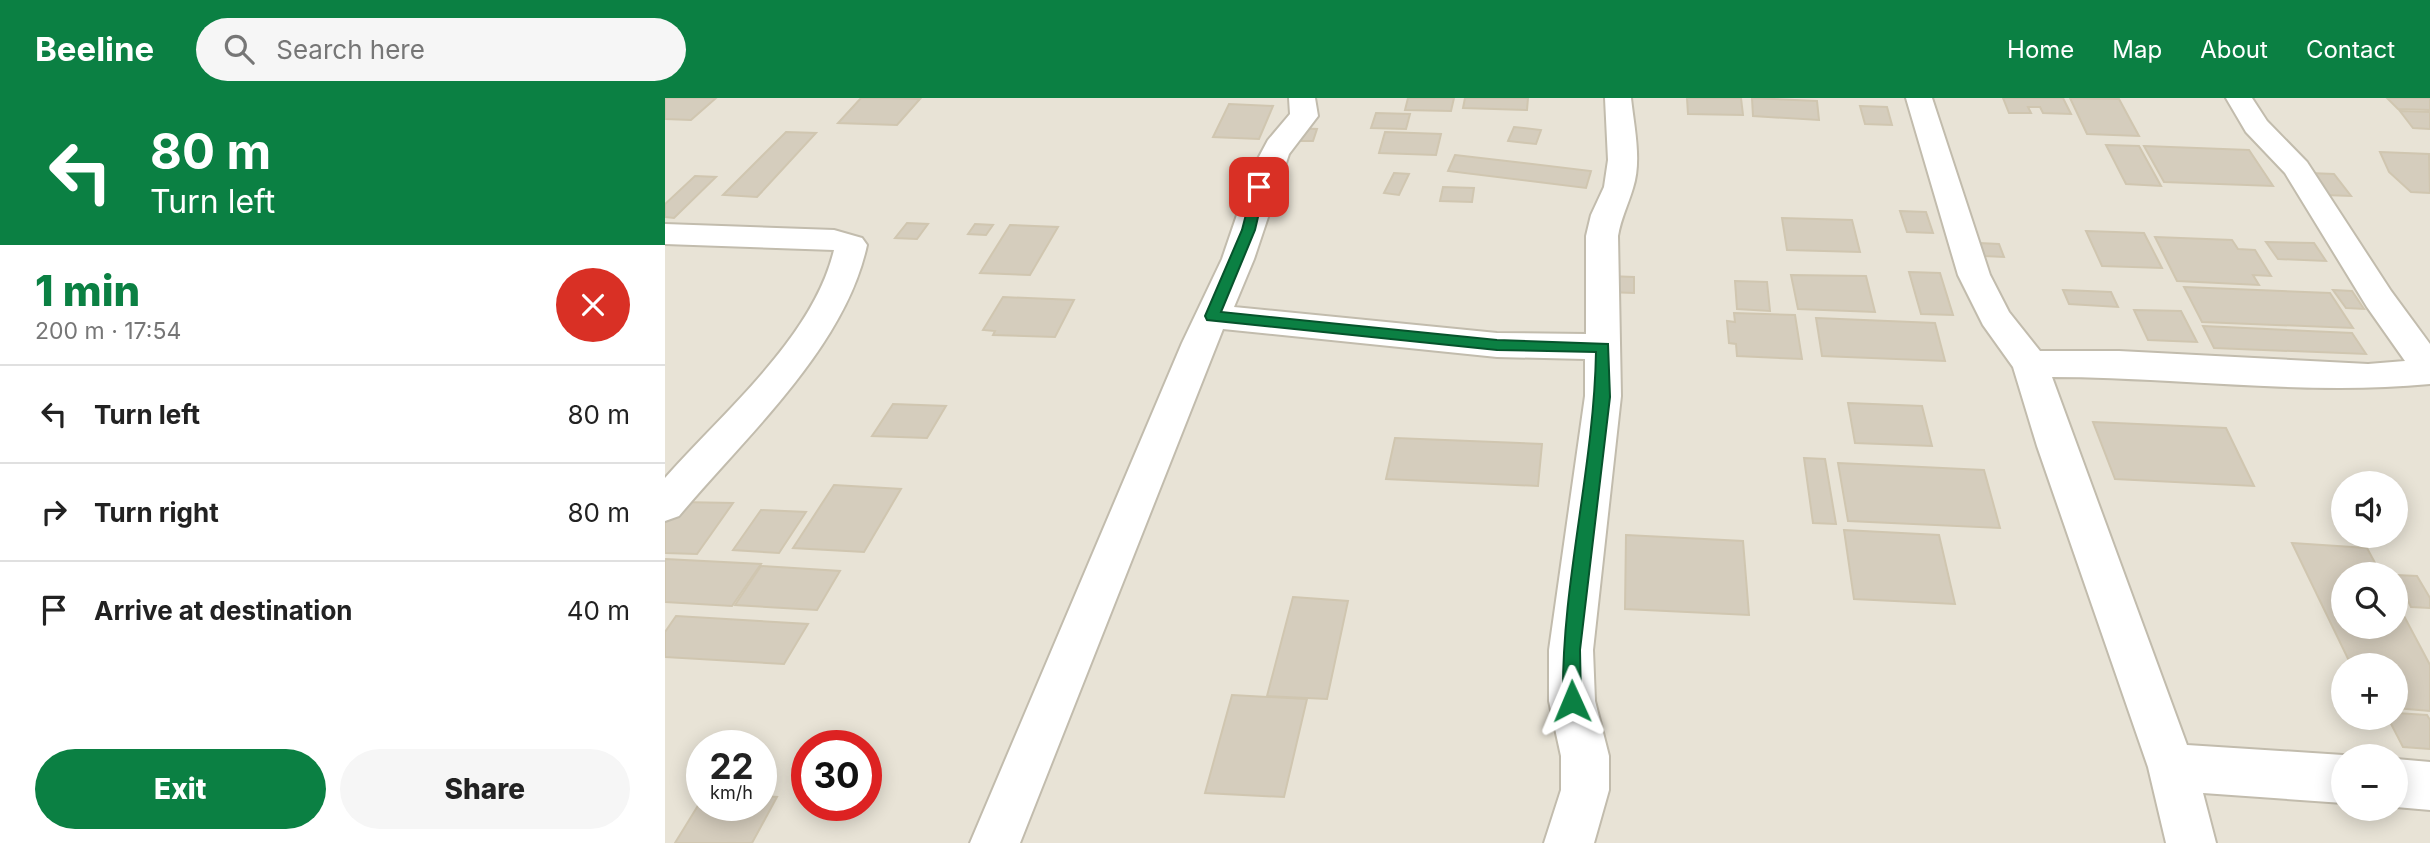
<!DOCTYPE html>
<meta charset="utf-8">
<style>
:root{--surface:#fff;--page:#f6f6f6;--text:#222;--muted:#767676;--line:#e0e0e0;--accent:#0b8043}
body{margin:0;font-family:Inter,sans-serif;background:var(--page);color:var(--text);height:100vh;display:flex;flex-direction:column;font-size:26px;white-space:nowrap}
*{box-sizing:border-box;margin:0}
p{font-size:23px;color:var(--muted)}
.icon{flex:none;width:38px;height:38px;fill:none;stroke:currentColor;stroke-width:2;stroke-linecap:round;stroke-linejoin:round}
.map{position:relative;flex:1;overflow:hidden}
.side{display:flex;flex-direction:column;background:var(--surface);width:665px}
.side>*{flex:none}
.hud{background:#0b8043;color:#fff;overflow:hidden}
.fabs{position:absolute;left:1666px;top:373px;display:grid;gap:14px}
.fabs a{display:grid;place-items:center;width:77px;height:77px;border-radius:50%;background:var(--surface);box-shadow:0 4px 18px #0003;font-size:35px}
.speed{position:absolute;left:21px;top:632px;display:flex;gap:14px;font-size:35px;font-weight:700;text-align:center}
.speed>*{display:grid;place-content:center;width:91px;height:91px;border-radius:50%;background:var(--surface);box-shadow:0 4px 18px #0003;line-height:1}
.speed small{font-size:18px;font-weight:400}
.speed .limit{border:10px solid #d22;background:#fff;color:#111}
.pin{position:absolute;display:grid;place-items:center;width:60px;height:60px;color:#fff;margin:-30px;border-radius:14px;box-shadow:0 4px 10px #0006}
.me{position:absolute;width:77px;margin:-38px;rotate:359deg;stroke-linejoin:round;filter:drop-shadow(0 0 5px #0008)}
.turn{display:flex;align-items:center;gap:24px;height:147px;padding:0 35px;font-size:32px}
.turn .icon{width:91px;height:91px;stroke-width:2.5}
.turn b{display:block;font-size:49px;line-height:60px}
.round{display:grid;place-items:center;flex:none;width:74px;height:74px;border-radius:37px;background:var(--page)}
.head{display:flex;align-items:center;justify-content:space-between;height:119px;padding:0 35px}
h1{font-size:42px;font-weight:800;line-height:52px;color:var(--accent)}
.button{display:flex;gap:14px;margin-top:auto;padding:14px 35px}
.button a{flex:1;height:80px;border-radius:42px;background:var(--accent);color:#fff;font-size:28px;font-weight:800;line-height:80px;text-align:center}
.button a+a{background:var(--page);color:var(--text)}
ul{padding:0;list-style:none}
li{display:flex;align-items:center;gap:21px;height:98px;padding:0 35px;border-top:2px solid var(--line)}
li div{flex:1}
li b{display:block;font-size:26px}
li em{font-style:normal}
header{display:flex;align-items:center;gap:42px;box-sizing:border-box;height:98px;padding:0 35px;background:var(--accent);color:#fff}
header strong{font-size:33px}
nav{display:flex;gap:38px;margin-inline-start:auto;font-size:24px}
.search{width:490px;height:63px;background:var(--page);display:flex;align-items:center;gap:18px;box-sizing:border-box;padding:0 24px;border-radius:38px;color:var(--muted);font-size:26px}
main{display:flex;flex:1;min-height:0}
.map>svg:first-child{display:block}
</style>
<header>
<strong>Beeline</strong>
<div class="search"><svg class="icon" aria-label="search" viewBox="0 0 24 24"><circle cx="10" cy="10" r="6"/><path d="M15 15l6 6"/></svg>Search here</div>
<nav><a>Home</a><a>Map</a><a>About</a><a>Contact</a></nav>
</header>
<main>
<section class="side">
<div class="hud">
<div class="turn"><svg class="icon" aria-label="left" viewBox="0 0 24 24"><path d="M17 20v-9H6M10 6l-5 5 5 5"/></svg><div><b>80 m</b>Turn left</div></div>
</div>
<div class="head"><div><h1>1 min</h1><p>200 m · 17:54</p></div><a class="round" style="background:#d93025;color:#fff"><svg class="icon" aria-label="close" viewBox="0 0 24 24"><path d="M6 6l12 12M18 6L6 18"/></svg></a></div>
<ul>
<li><svg class="icon" aria-label="left" viewBox="0 0 24 24"><path d="M17 20v-9H6M10 6l-5 5 5 5"/></svg><div><b>Turn left</b></div><em>80 m</em></li>
<li><svg class="icon" aria-label="right" viewBox="0 0 24 24"><path d="M7 20v-9h11M14 6l5 5-5 5"/></svg><div><b>Turn right</b></div><em>80 m</em></li>
<li><svg class="icon" aria-label="arrive" viewBox="0 0 24 24"><path d="M6 21V4h12l-3 4 3 4H6"/></svg><div><b>Arrive at destination</b></div><em>40 m</em></li>
</ul>
<div class="button"><a>Exit</a><a>Share</a></div>
</section>
<div class="map">
<svg width="1765" height="745" viewBox="0 0 1765 745">
<rect width="100%" height="100%" fill="#f4f1e8"/>
<!-- residential -->
<path fill="#e8e3d6" fill-rule="evenodd" d="M0,0H1765V745H0ZM1678,385H1731V438H1678ZM1678,476H1731V528H1678ZM1678,567H1731V620H1678ZM37,648H96V707H37ZM142,648H201V707H142ZM1678,658H1731V710H1678Z"/>
<!-- building -->
<g fill="#d5cdbd" stroke="#d0c6b0" stroke-width="2">
<polygon points="0,0 51,0 26,22 0,21"/>
<polygon points="196,0 226,0 255,1 232,27 173,25"/>
<polygon points="743,0 789,0 786,13 740,12"/>
<polygon points="800,0 863,0 862,12 798,10"/>
<polygon points="1022,0 1076,0 1078,17 1023,16"/>
<polygon points="1087,0 1152,3 1154,22 1088,18"/>
<polygon points="1338,0 1398,0 1406,16 1378,15 1375,9 1363,9 1366,15 1344,15"/>
<polygon points="1405,0 1454,1 1474,38 1422,36"/>
<polygon points="1722,0 1765,0 1765,12 1733,11"/>
<polygon points="564,6 608,8 594,41 548,39"/>
<polygon points="1195,8 1222,9 1227,27 1200,26"/>
<polygon points="1735,13 1765,14 1765,31 1748,30"/>
<polygon points="711,15 745,16 741,31 706,30"/>
<polygon points="849,29 876,32 871,46 843,43"/>
<polygon points="628,30 652,31 648,43 623,43"/>
<polygon points="121,34 151,35 92,99 58,97"/>
<polygon points="720,34 776,36 771,57 714,55"/>
<polygon points="1441,47 1474,48 1496,88 1461,86"/>
<polygon points="1479,48 1584,52 1608,88 1499,84"/>
<polygon points="1715,54 1764,56 1765,95 1746,94 1724,74"/>
<polygon points="790,57 926,73 921,90 783,73"/>
<polygon points="729,75 744,76 734,97 719,95"/>
<polygon points="1644,75 1669,76 1686,98 1659,97"/>
<polygon points="30,78 51,79 9,120 0,119 0,106"/>
<polygon points="778,89 809,90 807,104 775,103"/>
<polygon points="1235,113 1261,114 1268,135 1242,134"/>
<polygon points="1117,120 1187,122 1195,154 1122,152"/>
<polygon points="242,125 263,126 252,141 230,140"/>
<polygon points="310,126 328,127 321,137 303,136"/>
<polygon points="345,127 393,129 365,177 315,175"/>
<polygon points="1421,133 1479,135 1497,170 1437,168"/>
<polygon points="1490,139 1567,142 1573,151 1590,152 1606,178 1588,177 1594,187 1512,183"/>
<polygon points="1601,144 1649,145 1661,163 1613,161"/>
<polygon points="1314,145 1334,146 1339,159 1319,158"/>
<polygon points="1244,174 1275,175 1288,217 1256,216"/>
<polygon points="1126,177 1201,178 1210,214 1133,211"/>
<polygon points="942,178 969,179 969,195 942,194"/>
<polygon points="1070,183 1102,184 1105,213 1072,211"/>
<polygon points="1519,189 1665,195 1688,230 1537,224"/>
<polygon points="1398,192 1446,194 1453,209 1404,206"/>
<polygon points="1668,192 1687,193 1699,211 1681,210"/>
<polygon points="338,199 409,202 390,239 328,237 330,233 318,232"/>
<polygon points="1469,212 1516,213 1532,244 1483,242"/>
<polygon points="1069,215 1130,217 1137,261 1072,258 1071,246 1064,245 1062,223 1070,224"/>
<polygon points="1151,220 1270,225 1280,263 1157,258"/>
<polygon points="1538,228 1687,235 1701,256 1549,250"/>
<polygon points="1183,305 1257,308 1267,348 1190,345"/>
<polygon points="228,306 281,308 262,340 207,338"/>
<polygon points="1428,324 1561,330 1589,388 1450,381"/>
<polygon points="730,340 877,346 873,388 721,381"/>
<polygon points="1139,360 1160,361 1171,426 1148,425"/>
<polygon points="1173,365 1319,372 1335,430 1183,423"/>
<polygon points="169,387 236,391 199,454 128,450"/>
<polygon points="14,404 68,405 32,456 0,455 0,423"/>
<polygon points="96,412 141,414 114,455 68,452"/>
<polygon points="1179,432 1274,437 1290,506 1189,501"/>
<polygon points="961,437 1078,443 1084,517 960,511"/>
<polygon points="1627,445 1702,450 1716,476 1678,476 1678,528 1731,528 1731,503 1765,567 1765,613 1731,610 1731,567 1686,567"/>
<polygon points="0,461 96,466 67,508 0,504"/>
<polygon points="96,468 175,473 152,512 70,507"/>
<polygon points="1731,477 1752,478 1765,500 1765,510 1746,509"/>
<polygon points="628,499 683,503 662,601 602,598"/>
<polygon points="11,518 143,526 119,566 0,559 0,534"/>
<polygon points="567,597 642,601 619,699 540,695"/>
<polygon points="1731,615 1762,617 1765,622 1765,651 1738,649 1723,620 1731,620"/>
<polygon points="96,698 112,699 87,745 10,745 37,701 37,707 96,707"/>
</g>
<g fill="none" stroke-linecap="round" stroke-linejoin="round">
<!-- minor casing -->
<g stroke="#c2bcad" stroke-width="4">
<g id="minor">
<path d="M624,0H650L653,18L624,56L589,161L569,209L832,235L921,236V138L926,117L939,89L943,62L940,0H966C969,28 977,63 968,90C963,107 956,120 953,138L956,298L928,552L930,603L944,658V692L929,745H879L896,692V658L884,603V552L920,298V261L832,259L558,231L355,745H305L517,245L557,161L588,70L603,42L625,16Z"/>
<path d="M1241,0H1267L1325,177L1344,214L1375,253H1454L1703,266L1740,263L1702,209L1620,75L1581,34L1561,0H1587L1602,23L1642,64L1726,193L1765,246V286C1640,298 1513,279 1387,279L1522,647L1678,657V705L1538,695L1551,745H1501L1483,669L1372,348L1348,269L1318,227L1293,177Z"/>
<path d="M0,126L169,132L197,140L202,147C180,250 80,339 14,418L0,423V380C58,314 148,240 169,152L0,146Z"/>
<polygon points="1731,661 1765,664 1765,712 1731,709"/>
</g>
</g>
<!-- minor -->
<use href="#minor" fill="#fff" fill-rule="evenodd"/>
</g>
<!-- route -->
<path fill="#0b8043" stroke="#07532c" stroke-width="2" d="M594,85L600,89L590,132L556,214L832,242L943,246L945,299L915,552L916,603L914,609L907,612L900,609L898,603C896,486 929,371 931,254L832,252L542,222L540,218L577,132L588,89Z"/>
</svg>
<div class="fabs">
<a><svg class="icon" aria-label="sound" viewBox="0 0 24 24"><path d="M4 9h4l5-4v14l-5-4H4zM17 9q2 3 0 6"/></svg></a>
<a><svg class="icon" aria-label="search" viewBox="0 0 24 24"><circle cx="10" cy="10" r="6"/><path d="M15 15l6 6"/></svg></a>
<a>+</a>
<a>−</a>
</div>
<div class="speed"><div>22<small>km/h</small></div><div class="limit">30</div></div>
<div class="pin" style="left:594px;top:89px;background:#d93025"><svg class="icon" aria-label="arrive" viewBox="0 0 24 24"><path d="M6 21V4h12l-3 4 3 4H6"/></svg></div>
<svg class="me" style="left:907px;top:603px" viewBox="-20 -20 40 40"><path d="M0-17L14 15 0 8-14 15z" fill="#0b8043" stroke="#fff" stroke-width="4"/></svg>
</div>
</main>
